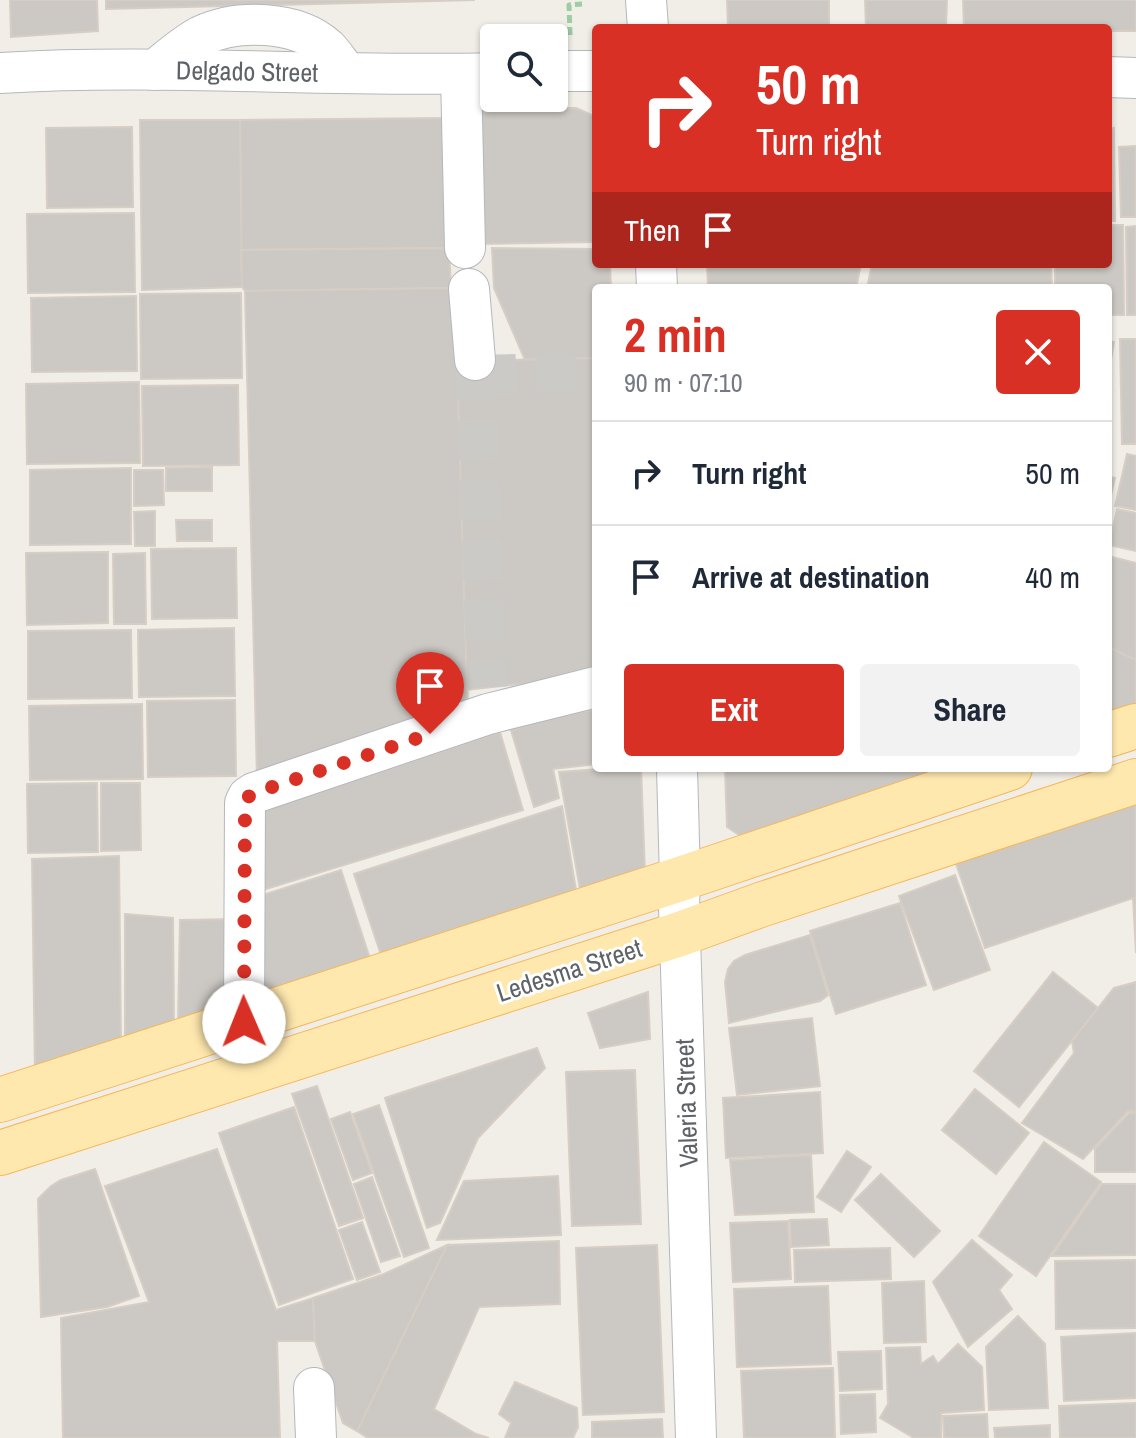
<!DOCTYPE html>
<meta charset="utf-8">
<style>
:root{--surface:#fff;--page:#f2f2f3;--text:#1f2937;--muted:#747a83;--line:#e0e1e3;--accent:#d93025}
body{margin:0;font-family:"Archivo Narrow",sans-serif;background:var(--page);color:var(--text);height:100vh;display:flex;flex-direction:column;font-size:30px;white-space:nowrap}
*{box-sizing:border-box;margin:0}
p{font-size:26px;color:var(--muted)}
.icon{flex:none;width:44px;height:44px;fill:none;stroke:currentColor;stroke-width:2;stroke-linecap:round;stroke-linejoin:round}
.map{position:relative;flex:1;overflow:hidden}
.drawer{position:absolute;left:592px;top:284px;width:520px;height:488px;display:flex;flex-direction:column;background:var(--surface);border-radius:8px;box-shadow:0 2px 6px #0004}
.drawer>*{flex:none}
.top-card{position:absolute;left:592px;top:24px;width:520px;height:244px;border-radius:8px;box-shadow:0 2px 6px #0004;background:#d93025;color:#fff;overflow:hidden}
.fabs{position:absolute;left:480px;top:24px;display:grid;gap:16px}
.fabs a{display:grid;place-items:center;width:88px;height:88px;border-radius:8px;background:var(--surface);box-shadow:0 2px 6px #0004;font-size:40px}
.pin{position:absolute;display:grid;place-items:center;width:68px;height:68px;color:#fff;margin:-82px -34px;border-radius:50% 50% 50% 0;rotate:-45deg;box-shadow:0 0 8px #0007}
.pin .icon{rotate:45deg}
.me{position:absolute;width:88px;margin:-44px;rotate:359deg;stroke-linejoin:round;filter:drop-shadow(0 0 6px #0008)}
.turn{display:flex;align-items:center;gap:28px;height:168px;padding:0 32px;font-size:36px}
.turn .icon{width:104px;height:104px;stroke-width:2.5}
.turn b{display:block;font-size:56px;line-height:68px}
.then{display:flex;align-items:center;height:76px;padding:0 32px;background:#0003;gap:16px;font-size:30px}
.round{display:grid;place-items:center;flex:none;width:84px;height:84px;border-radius:8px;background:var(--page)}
.head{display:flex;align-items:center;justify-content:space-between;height:136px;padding:0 32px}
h1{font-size:48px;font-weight:700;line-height:60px;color:var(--accent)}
.cta{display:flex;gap:16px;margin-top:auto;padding:16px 32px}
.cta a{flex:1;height:92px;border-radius:8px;background:var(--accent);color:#fff;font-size:32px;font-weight:700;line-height:92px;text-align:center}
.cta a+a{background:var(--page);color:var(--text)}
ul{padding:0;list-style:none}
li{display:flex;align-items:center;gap:24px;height:104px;padding:0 32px;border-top:2px solid var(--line)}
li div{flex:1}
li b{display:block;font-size:30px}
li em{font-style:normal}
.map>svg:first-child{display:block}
</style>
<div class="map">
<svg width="1136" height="1438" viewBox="0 0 1136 1438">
<rect width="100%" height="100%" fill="#f1ede7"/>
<!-- building -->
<g fill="#ccc8c3" stroke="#d6cec5" stroke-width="2">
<polygon points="10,0 97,0 98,31 11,37"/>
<polygon points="106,0 475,0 106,9"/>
<polygon points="727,0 829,0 829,25 728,27"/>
<polygon points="865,0 947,0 946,27 866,28"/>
<polygon points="963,0 1136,0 1136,31 1108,31 1108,28 964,28"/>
<polygon points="576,108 596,117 596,242 480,244 478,109"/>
<polygon points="447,118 449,248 241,250 240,120"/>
<polygon points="140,120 240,120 242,287 142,290"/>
<polygon points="132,127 133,207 47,208 46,128"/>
<polygon points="1114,128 1115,221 1108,221 1108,129"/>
<polygon points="1136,146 1136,217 1121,217 1119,147"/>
<polygon points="134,213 135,292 28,293 27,214"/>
<polygon points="1108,225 1123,225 1124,315 1108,315 1108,288 1055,288 1055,264 1108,264"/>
<polygon points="1136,226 1136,315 1127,315 1126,227"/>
<polygon points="449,248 451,288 245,291 242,287 241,250"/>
<polygon points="492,248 596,249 596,264 610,264 611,288 596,288 596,358 525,360 494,288"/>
<polygon points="707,264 861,264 856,288 708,288"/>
<polygon points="872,264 1051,264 1052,288 867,288"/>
<polygon points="451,288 457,361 468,703 257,779 245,291"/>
<polygon points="241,293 242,378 141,379 140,294"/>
<polygon points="136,296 137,371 32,372 31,298"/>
<polygon points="1120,339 1136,339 1136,444 1122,444"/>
<polygon points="1108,341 1114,342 1108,377"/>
<polygon points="596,358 596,675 467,690 457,361"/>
<polygon points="139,382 140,463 27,464 26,384"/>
<polygon points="238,385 239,465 143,466 142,386"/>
<polygon points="1127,454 1136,456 1136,510 1115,506"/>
<polygon points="212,467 212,491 166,491 166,468"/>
<polygon points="131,468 131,544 30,545 30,470"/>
<polygon points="134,470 163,470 164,505 134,506"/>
<polygon points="1108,476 1115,478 1108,508"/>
<polygon points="1117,509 1136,513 1136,551 1109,545"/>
<polygon points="155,511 155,546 135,546 134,512"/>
<polygon points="176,520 212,520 212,541 177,541"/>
<polygon points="236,548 237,618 152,619 151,549"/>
<polygon points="108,552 108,623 27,625 26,553"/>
<polygon points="145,553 146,624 114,624 113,554"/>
<polygon points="1108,556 1136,563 1136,660 1108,647"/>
<polygon points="234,628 235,696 139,697 138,630"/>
<polygon points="131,630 132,698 28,699 28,631"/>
<polygon points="1108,647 1136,660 1136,710 1108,720"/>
<polygon points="235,700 236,776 148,777 147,701"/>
<polygon points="142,704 143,779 30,780 29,706"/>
<polygon points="574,711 596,711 596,764 553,769 559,798 534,807 511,730"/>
<polygon points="500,732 523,810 250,894 250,815"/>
<polygon points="615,768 641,768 645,874 582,900 559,772"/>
<polygon points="725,768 947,768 751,843 727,827"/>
<polygon points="97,783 98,852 28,853 27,784"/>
<polygon points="101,783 140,783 141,850 101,851"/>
<polygon points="1136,795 1136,953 1133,898 985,948 953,855"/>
<polygon points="562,806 578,902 384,964 354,874"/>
<polygon points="119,856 121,1047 35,1076 32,859"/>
<polygon points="341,870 372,965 252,1009 250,899"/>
<polygon points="955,875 990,970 934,990 899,896"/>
<polygon points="900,903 926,985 836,1014 810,931"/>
<polygon points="125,914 173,918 174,1026 125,1046"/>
<polygon points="238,919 240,1006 178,1022 180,920"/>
<polygon points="810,935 828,995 820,1001 729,1023 725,982 728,969 734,961 745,955"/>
<polygon points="1053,972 1098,1008 1019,1107 974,1071"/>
<polygon points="1136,982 1136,1111 1128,1111 1083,1159 1022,1123 1074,1053 1072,1041 1114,988"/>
<polygon points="648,992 650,1039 600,1048 588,1013"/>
<polygon points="812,1018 820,1086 737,1095 729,1028"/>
<polygon points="537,1048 545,1068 478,1138 440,1223 427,1228 385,1098"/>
<polygon points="635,1070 641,1224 572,1226 566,1072"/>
<polygon points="317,1086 363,1218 339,1226 292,1094"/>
<polygon points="975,1089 1029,1133 996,1174 942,1130"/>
<polygon points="820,1092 823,1153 726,1158 723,1098"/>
<polygon points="379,1105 429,1248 404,1257 353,1114"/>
<polygon points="294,1107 353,1279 279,1305 219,1133"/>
<polygon points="350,1112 372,1173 353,1180 331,1119"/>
<polygon points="1129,1113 1136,1113 1136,1172 1095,1172 1095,1149"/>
<polygon points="1044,1142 1101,1182 1036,1276 979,1236"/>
<polygon points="217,1149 276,1310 313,1298 315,1341 277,1341 280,1438 63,1438 61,1318 149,1302 105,1186"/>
<polygon points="847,1151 871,1167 841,1212 817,1197"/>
<polygon points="811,1155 814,1212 735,1215 730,1160"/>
<polygon points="95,1169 139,1296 107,1307 41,1317 38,1199 51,1186 61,1180"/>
<polygon points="881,1174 940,1231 914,1257 855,1200"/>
<polygon points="558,1176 561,1235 437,1240 464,1181"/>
<polygon points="372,1177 400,1256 381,1262 354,1184"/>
<polygon points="1102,1184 1136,1184 1136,1255 1052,1256"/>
<polygon points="827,1219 829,1245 791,1247 790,1220"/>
<polygon points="788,1221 791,1279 733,1282 730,1223"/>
<polygon points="362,1222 380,1272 357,1280 339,1230"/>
<polygon points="972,1240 1012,1275 999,1290 1012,1309 968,1347 933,1282"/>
<polygon points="559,1241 560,1304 479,1307 434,1409 476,1434 489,1438 368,1438 357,1431 447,1245"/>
<polygon points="447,1245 357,1431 343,1423 315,1341 313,1298 384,1274"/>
<polygon points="657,1245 664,1412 583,1415 576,1248"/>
<polygon points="890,1248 891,1279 795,1282 794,1250"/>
<polygon points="1136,1260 1136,1328 1056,1329 1055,1261"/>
<polygon points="924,1281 926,1342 884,1343 882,1283"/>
<polygon points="828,1286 831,1364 737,1367 734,1289"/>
<polygon points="1018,1316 1045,1344 1048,1408 989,1410 986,1347"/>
<polygon points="1136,1333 1136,1398 1064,1401 1061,1337"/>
<polygon points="958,1344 982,1367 984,1410 941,1413 941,1438 914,1438 880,1418 888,1404 886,1348 920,1347 921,1364 933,1356 938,1364"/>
<polygon points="881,1351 882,1389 840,1391 838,1352"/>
<polygon points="833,1368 835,1438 744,1438 741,1371"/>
<polygon points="515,1382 577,1408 578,1427 573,1438 505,1438 511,1423 499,1414"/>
<polygon points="875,1394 876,1432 841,1434 840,1395"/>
<polygon points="1136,1403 1136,1438 1060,1438 1059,1406"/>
<polygon points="987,1414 988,1438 944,1438 943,1416"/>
<polygon points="662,1419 663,1438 592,1438 592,1422"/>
<polygon points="1050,1425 1050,1438 995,1438 994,1428"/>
</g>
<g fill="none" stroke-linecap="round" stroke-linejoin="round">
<!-- minor-tunnel -->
<g stroke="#cccac7" stroke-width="40" stroke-dasharray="40 20" stroke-linecap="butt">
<polyline points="475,360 487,687"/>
<polyline points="476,375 596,372"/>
</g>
<!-- minor casing -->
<g stroke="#b4b8bc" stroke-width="42">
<g id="minor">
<polyline points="646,0 648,28"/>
<path d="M155,70C170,58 184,45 201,36C237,19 296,20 327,48C334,55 340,65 347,73"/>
<polyline points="554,71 596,71"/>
<path d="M0,73C164,63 329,78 494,73"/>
<polyline points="461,74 465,248"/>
<polyline points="1108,77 1136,78"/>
<polyline points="656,264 657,288"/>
<polyline points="469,289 475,360"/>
<polyline points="677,768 680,879 679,906 696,1438"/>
<polyline points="244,1022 245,803 248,797 254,793 488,714 596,687"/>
<polyline points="314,1388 316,1438"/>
</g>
</g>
<!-- major casing -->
<g stroke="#f6b85a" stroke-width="46">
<g id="major">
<polyline points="1108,735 1136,726"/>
<polyline points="0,1100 680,879 1010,768"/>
<polyline points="0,1153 680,934 760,905 1136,781"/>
</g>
</g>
<!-- path -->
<polyline stroke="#9ccda5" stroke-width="5" stroke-dasharray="8 4" stroke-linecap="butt" points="570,35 569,5 582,4"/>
<!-- minor -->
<use href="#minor" stroke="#fff" stroke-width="40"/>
<!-- major -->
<use href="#major" stroke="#ffe8ae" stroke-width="44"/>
</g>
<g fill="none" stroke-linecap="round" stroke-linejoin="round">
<!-- route -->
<polyline stroke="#d93025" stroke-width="14" stroke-dasharray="0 25.2" points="244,1022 245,803 248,797 254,793 430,734"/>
</g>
<g text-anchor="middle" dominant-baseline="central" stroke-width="6" stroke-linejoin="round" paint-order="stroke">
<!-- street labels -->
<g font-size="26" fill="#5e6368" stroke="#fff">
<text transform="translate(247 71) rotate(1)">Delgado Street</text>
<text transform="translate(569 970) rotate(-18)">Ledesma Street</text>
<text transform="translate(686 1103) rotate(-92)">Valeria Street</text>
</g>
</g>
</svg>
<div class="fabs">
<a><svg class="icon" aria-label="search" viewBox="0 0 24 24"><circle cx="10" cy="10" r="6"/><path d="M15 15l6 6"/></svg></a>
</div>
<div class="pin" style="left:430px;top:734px;background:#d93025"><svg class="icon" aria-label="arrive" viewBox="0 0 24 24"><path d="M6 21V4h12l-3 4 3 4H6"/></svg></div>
<svg class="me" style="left:244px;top:1022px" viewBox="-20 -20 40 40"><circle r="19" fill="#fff"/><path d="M0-13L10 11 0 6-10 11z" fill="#d93025"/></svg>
<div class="top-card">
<div class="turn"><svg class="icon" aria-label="right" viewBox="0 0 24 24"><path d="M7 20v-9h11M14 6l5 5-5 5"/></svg><div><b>50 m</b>Turn right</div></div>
<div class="then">Then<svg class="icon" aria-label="arrive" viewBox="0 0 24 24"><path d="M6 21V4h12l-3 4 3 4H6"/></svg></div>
</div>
<section class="drawer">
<div class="head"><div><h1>2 min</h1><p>90 m · 07:10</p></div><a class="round" style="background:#d93025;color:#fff"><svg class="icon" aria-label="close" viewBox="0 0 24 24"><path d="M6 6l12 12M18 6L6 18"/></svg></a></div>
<ul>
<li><svg class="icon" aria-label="right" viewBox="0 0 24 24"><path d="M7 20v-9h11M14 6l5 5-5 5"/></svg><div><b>Turn right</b></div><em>50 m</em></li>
<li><svg class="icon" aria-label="arrive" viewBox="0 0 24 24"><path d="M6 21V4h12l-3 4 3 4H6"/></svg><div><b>Arrive at destination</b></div><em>40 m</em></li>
</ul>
<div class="cta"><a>Exit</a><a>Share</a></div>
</section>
</div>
